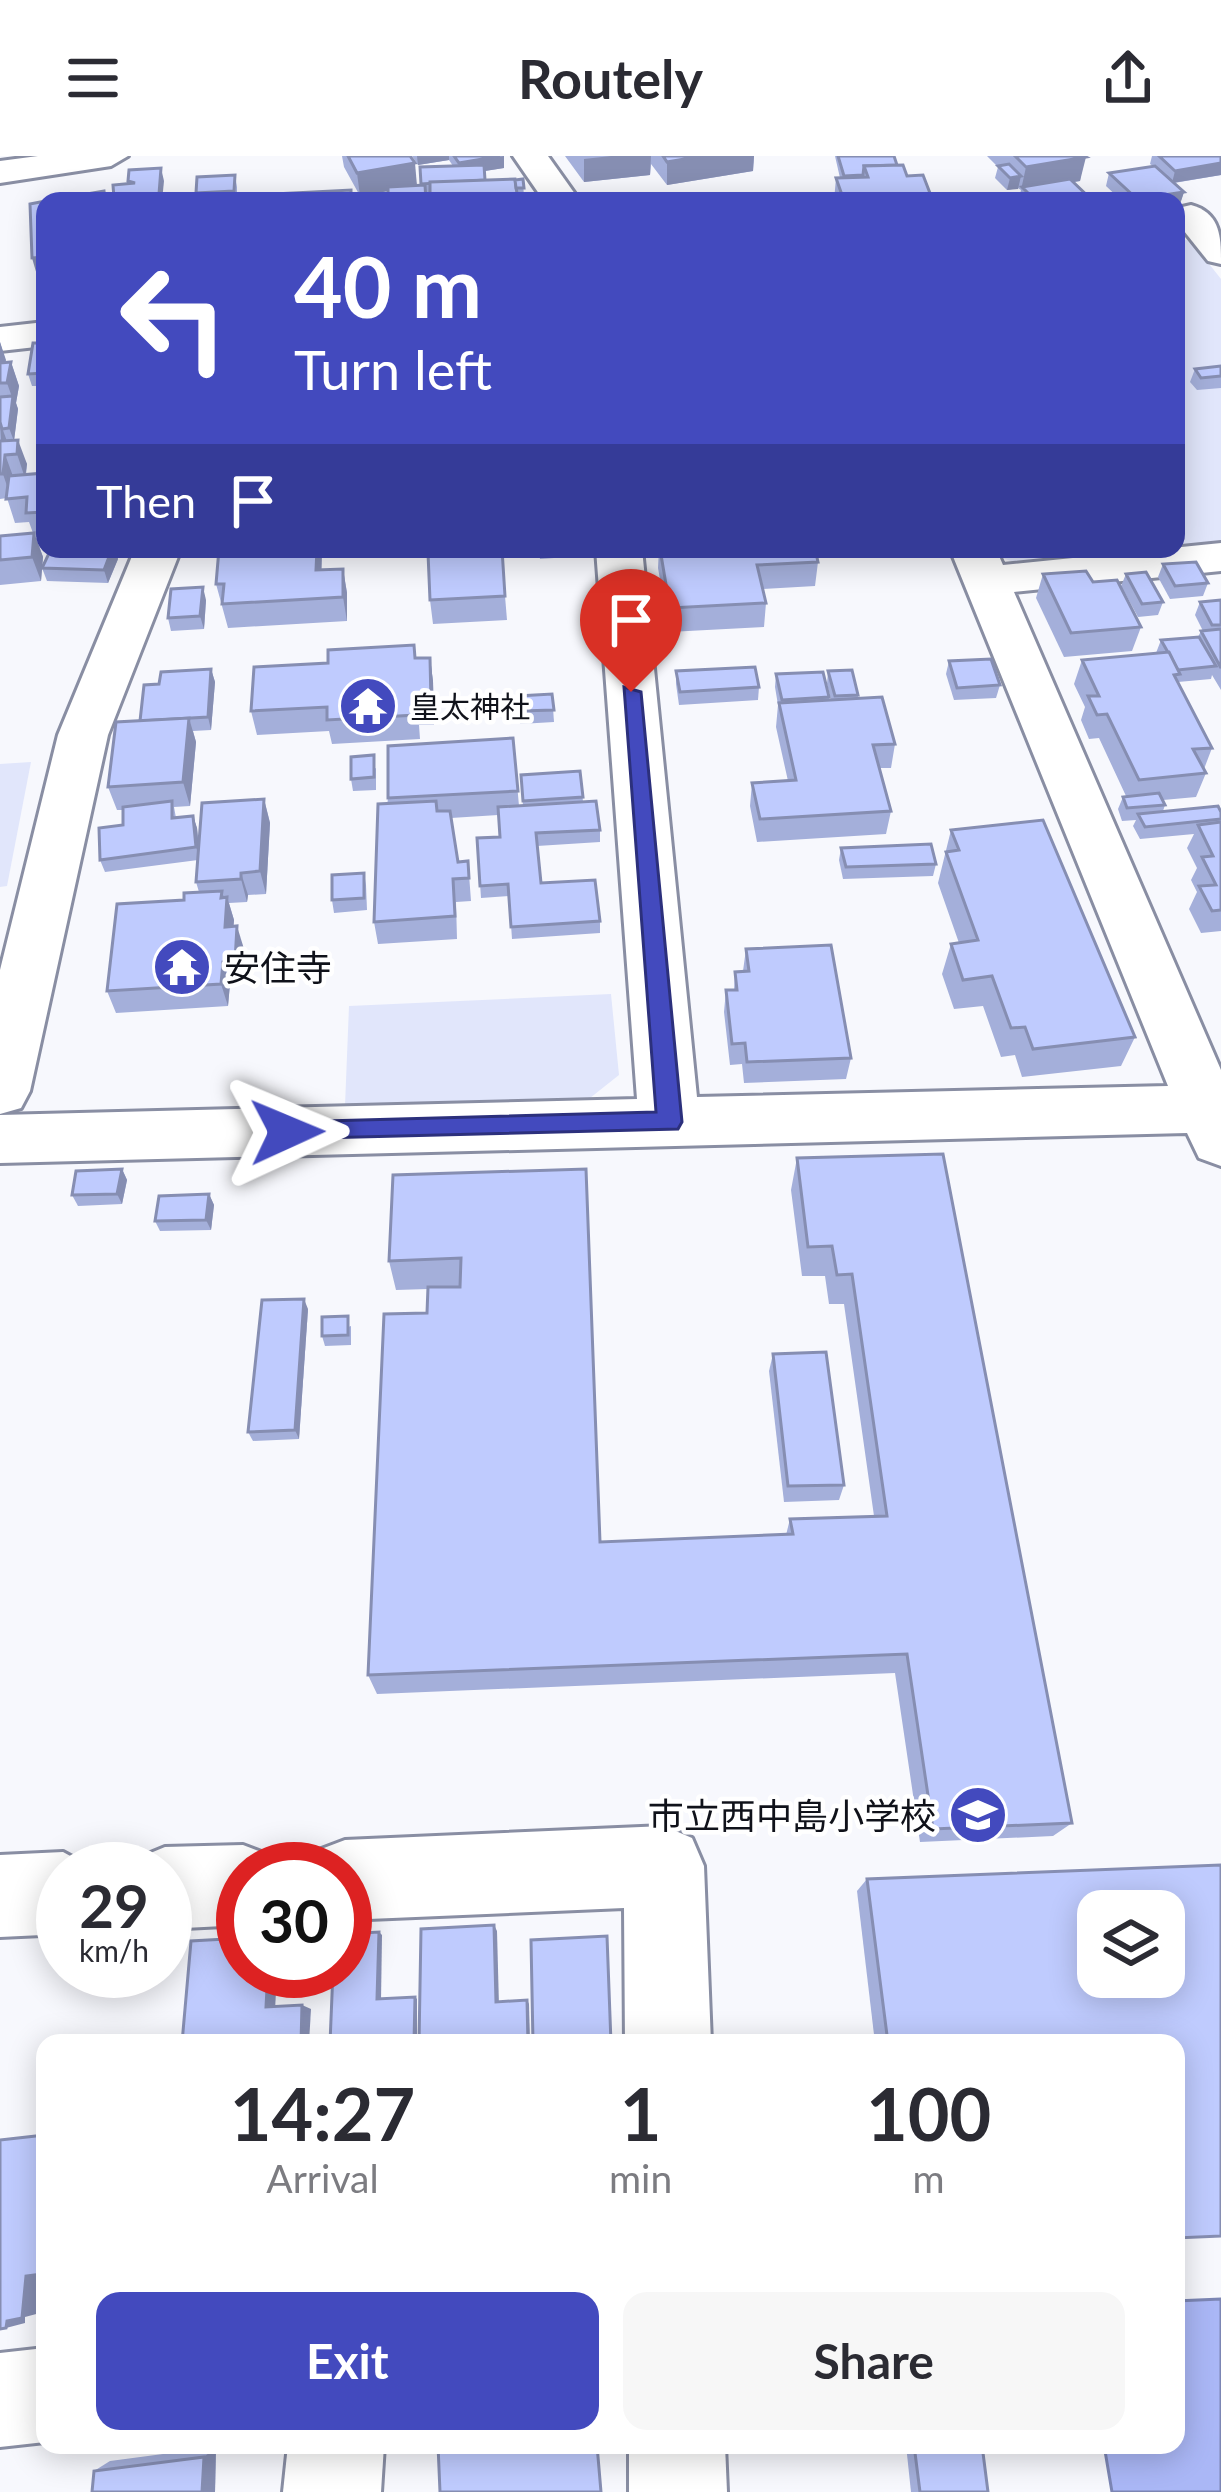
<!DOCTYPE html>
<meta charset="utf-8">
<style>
:root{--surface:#fff;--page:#f7f7f7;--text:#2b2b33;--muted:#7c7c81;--accent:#434abe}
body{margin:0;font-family:Lato,"Noto Sans JP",sans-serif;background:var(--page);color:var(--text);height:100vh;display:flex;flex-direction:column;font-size:45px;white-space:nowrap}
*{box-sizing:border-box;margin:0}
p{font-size:39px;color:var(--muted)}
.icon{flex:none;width:66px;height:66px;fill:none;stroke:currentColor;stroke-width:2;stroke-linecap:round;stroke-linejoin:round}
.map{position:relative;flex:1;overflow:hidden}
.sheet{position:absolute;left:36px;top:1878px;width:1149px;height:420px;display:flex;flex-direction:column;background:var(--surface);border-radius:24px;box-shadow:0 6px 30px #0003}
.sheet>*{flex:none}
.top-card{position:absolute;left:36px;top:36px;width:1149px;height:366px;border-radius:24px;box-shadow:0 6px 30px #0003;background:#434abe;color:#fff;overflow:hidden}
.fabs{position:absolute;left:1077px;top:1734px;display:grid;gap:24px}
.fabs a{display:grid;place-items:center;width:108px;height:108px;border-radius:24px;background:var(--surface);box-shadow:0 6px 30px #0003;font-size:60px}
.speed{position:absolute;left:36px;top:1686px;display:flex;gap:24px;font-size:60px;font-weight:700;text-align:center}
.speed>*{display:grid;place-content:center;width:156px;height:156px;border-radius:50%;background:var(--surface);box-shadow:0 6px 30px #0003;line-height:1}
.speed small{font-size:30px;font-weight:400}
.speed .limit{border:18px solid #d22;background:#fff;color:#111}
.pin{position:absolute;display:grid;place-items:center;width:102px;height:102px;color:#fff;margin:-123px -51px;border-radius:50% 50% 50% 0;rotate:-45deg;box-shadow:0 0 12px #0007}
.pin .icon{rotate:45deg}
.me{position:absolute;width:132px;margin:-66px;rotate:89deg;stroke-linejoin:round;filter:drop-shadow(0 0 9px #0008)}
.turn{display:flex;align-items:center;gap:42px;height:252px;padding:0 60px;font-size:54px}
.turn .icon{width:156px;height:156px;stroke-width:2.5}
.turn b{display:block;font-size:84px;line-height:102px}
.then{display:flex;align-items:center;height:114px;padding:0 60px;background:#0003;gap:24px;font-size:45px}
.eta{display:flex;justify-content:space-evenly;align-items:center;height:204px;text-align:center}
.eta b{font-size:72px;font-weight:700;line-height:84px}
.action{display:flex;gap:24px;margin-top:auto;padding:24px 60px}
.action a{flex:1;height:138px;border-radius:24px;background:var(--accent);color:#fff;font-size:48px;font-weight:700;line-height:138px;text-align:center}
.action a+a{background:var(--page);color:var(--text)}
header{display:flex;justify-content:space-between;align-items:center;height:156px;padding:0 60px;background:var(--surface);font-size:54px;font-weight:700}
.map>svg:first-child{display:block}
</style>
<header><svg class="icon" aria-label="menu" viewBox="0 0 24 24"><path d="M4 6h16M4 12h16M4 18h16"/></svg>Routely<svg class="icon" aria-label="share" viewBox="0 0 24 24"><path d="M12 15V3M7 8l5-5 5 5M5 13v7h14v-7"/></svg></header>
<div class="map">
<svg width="1221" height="2336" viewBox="0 0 1221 2336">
<rect width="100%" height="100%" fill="#f7f8fd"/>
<!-- green -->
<g fill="#e1e6fb">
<polygon points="1176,82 1191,85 1221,123 1221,392 1029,412 1000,401 996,393 1176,393"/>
<polygon points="31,606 7,730 0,731 0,608"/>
<polygon points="611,838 619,919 590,942 345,950 349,850"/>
</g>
<!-- water -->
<polygon fill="#aab7f6" stroke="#7c86b4" stroke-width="3" points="1221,2143 1221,2336 1112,2336 1104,2289 1176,2289 1176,2145"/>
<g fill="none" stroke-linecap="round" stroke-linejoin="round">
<!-- minor casing -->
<g stroke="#898ea3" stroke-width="6">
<g id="minor">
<polygon points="38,0 128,0 111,10 0,27 0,5"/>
<polygon points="513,0 548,0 580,45 544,45"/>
<path d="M1191,49C1221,57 1221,82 1221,108L1208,105L1176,65L1178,52Z"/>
<polygon points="45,166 45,190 0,195 0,171"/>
<polygon points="1221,387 1221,415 1014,436 1221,914 1221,1010 1199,1002 1187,977 0,1007 0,959 637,943 596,393 642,393 697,941 1168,930 950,393 996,393 1003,409"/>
<polygon points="135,393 181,393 108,579 30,935 21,952 0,958 0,814 58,579"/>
<polygon points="664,1670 692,1682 704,1710 711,1887 625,1887 624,1752 345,1764 345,1713 309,1713 316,1695 345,1684"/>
<polygon points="243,1689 272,1700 277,1713 243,1713 243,1769 165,1773 165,1713 132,1713 136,1703 165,1691"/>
<polygon points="63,1696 94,1713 63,1713 63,1778 0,1781 0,1699"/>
<polygon points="45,2192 45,2286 0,2291 0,2197"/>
<polygon points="288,2289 384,2289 381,2336 283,2336"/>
<polygon points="629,2289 725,2289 727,2336 629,2336"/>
</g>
</g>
<!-- minor -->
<use href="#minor" fill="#fff" fill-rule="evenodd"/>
</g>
<!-- wall -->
<g fill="#a4afda">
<polygon points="342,0 410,0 417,30 421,29 420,11 453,10 449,4 418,9 412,0 504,0 504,12 484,15 485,24 523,23 524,44 430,45 430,40 388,35 360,40 344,11"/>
<polygon points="565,0 754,0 753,15 667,29 651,8 650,19 584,26"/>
<polygon points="835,0 894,0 897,9 933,45 834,45 836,22 840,22"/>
<polygon points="987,0 1084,0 1080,25 1073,26 1093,45 1021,45 1019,43 1021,34 1018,32 1007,34 995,22 998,11"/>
<polygon points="1152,0 1221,0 1221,19 1174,27 1184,36 1180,48 1176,45 1122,45 1106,30 1109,17 1153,10 1150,8"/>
<polygon points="235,19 237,31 237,45 198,45 196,37"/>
<polygon points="0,186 6,207 11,206 19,230 16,247 18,253 14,284 27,308 26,319 45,317 45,381 36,381 43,401 41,425 0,429 0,380 33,377 29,366 15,367 7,342 0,343"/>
<polygon points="45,187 45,230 32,230 28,218"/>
<polygon points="1221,210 1221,232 1197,234 1190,226 1195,213"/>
<polygon points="51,393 115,393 118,403 108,427 47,425 42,412"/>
<polygon points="219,393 322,393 321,414 343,413 347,437 347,465 228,472 216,428"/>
<polygon points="539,393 582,393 582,400 540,403"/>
<polygon points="659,393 815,393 818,406 815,430 763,433 766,447 764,471 669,476 658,412"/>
<polygon points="437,396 505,440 507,464 433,468 430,444"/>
<polygon points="1163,408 1208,427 1203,440 1170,443 1158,421"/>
<polygon points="1043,418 1093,426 1141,471 1132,495 1064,501 1036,442"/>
<polygon points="1126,418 1163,446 1158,459 1138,461 1121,430"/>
<polygon points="206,444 204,473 171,475 168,462"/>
<polygon points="1221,444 1221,534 1212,519 1211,523 1178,526 1212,592 1204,613 1206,617 1196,641 1163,644 1165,649 1163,655 1220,655 1221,653 1221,775 1201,777 1189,753 1197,736 1191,724 1197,712 1187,692 1194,678 1140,683 1133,670 1136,664 1122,665 1118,653 1123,641 1126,640 1099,582 1089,583 1081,564 1085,551 1074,528 1082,504 1156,497 1161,484 1198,481 1201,475 1203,475 1195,459 1200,446"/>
<polygon points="416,502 430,502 433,525 434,569 419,569 420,583 332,588 329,575 257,579 251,555"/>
<polygon points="949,505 1000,529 996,542 954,544 946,518"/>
<polygon points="211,513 215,526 211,574 193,575 196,586 190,650 174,651 176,662 193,660 197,672 199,691 264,643 270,667 266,738 248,739 247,746 229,747 234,764 233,771 244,793 242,827 230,828 228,850 116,857 107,835 184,744 199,736 196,726 198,704 105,716 100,704 123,669 123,654 117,654 108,631 159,528"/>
<polygon points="676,515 759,531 758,544 679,549 676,528"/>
<polygon points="828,515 858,539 858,543 895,588 891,612 879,612 891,655 886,678 757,686 750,650 752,627 788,625 776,571 778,549 775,531 776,518 829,541 829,544 831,544 827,528"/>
<polygon points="552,538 554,566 520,568 518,540"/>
<polygon points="513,582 519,650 523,650 521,619 580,615 583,646 600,674 600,686 537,690 541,727 600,765 600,777 512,783 509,740 481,742 477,682 500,681 498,659 451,662 458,706 468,705 471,745 456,746 457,783 378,788 374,766 388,642"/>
<polygon points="376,612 376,634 353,635 351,623"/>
<polygon points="951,674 1135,881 1121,910 1022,921 1015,899 1001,901 983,850 954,853 942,818 951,788 959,787 938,727"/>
<polygon points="841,692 936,708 933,720 843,723 839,704"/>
<polygon points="364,717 366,729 367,754 334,757 332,744"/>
<polygon points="746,793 851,902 846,923 744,927 742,908 730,909 724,856 726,834 734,834 735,816 743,815"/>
<polygon points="943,998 1072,1667 1053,1680 920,1686 895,1517 377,1538 368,1519 427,1157 428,1133 396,1134 389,1105 586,1013 600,1386 786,1379 790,1363 874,1360 844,1148 829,1148 825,1120 802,1120 791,1034 797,1002"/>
<polygon points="122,1013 127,1024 122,1048 78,1050 72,1039"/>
<polygon points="209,1038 214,1049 211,1074 160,1075 155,1065"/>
<polygon points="308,1153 299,1283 253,1285 248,1276"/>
<polygon points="351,1170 351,1189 325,1190 322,1180"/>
<polygon points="773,1198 844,1329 839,1344 784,1346 769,1215"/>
<polygon points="867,1723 1176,1887 875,1887 857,1735"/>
<polygon points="906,2289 982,2289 988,2336 911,2336"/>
<polygon points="216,2291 215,2336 92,2336 94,2315 110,2305"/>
</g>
<!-- shaded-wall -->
<g fill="#868eb2">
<polygon points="417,0 449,0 449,4 418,9"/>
<polygon points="504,0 504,12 460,19 459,7"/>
<polygon points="611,0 651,0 650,19 584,26 584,3"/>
<polygon points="702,0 754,0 753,15 667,29 667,6"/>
<polygon points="1086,1 1080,25 1025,34 1022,31 1021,34 1026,11"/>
<polygon points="415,7 417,30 360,40 357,17"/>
<polygon points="1221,7 1221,19 1172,27 1175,15"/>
<polygon points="161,12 164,25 162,45 114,45 114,42"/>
<polygon points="1021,20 1018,33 1007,34 1010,22"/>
<polygon points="1184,36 1180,48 1176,49 1176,45 1137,45 1137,43"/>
<polygon points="45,101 45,125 39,126 32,102"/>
<polygon points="0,186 6,204 0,227"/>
<polygon points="11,206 19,230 16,247 18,253 14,285 9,272 13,244 7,227"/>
<polygon points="0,266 8,288 6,301 14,323 11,342 3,318"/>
<polygon points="18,284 27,308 25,322 17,298"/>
<polygon points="34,377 43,401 41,425 32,401"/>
<polygon points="112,393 115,393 118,403 108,427 104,414"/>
<polygon points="317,393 322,393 321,438 316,414"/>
<polygon points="343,413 347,437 347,465 343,441"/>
<polygon points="203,431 206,444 204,473 200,460"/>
<polygon points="430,502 433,525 434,569 431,545"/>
<polygon points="211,513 215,526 211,574 208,561"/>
<polygon points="189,562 196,586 190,650 183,626"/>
<polygon points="264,643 270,667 266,738 260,715"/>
<polygon points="193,660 197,672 200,703 196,691"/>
<polygon points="241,717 248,739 247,746 241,723"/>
<polygon points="222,735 226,749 227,741 234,764 232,794 225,771"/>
<polygon points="237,770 244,793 242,827 235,805"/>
<polygon points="223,806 230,828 228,850 221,828"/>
<polygon points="122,1013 127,1024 122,1048 117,1038"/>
<polygon points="209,1038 214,1049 211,1074 206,1064"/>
<polygon points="304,1143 308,1153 299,1283 295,1274"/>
<polygon points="494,1769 497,1775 499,1850 496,1846"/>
<polygon points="379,1776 382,1779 381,1845 377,1843"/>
<polygon points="268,1815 277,1815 275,1855 266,1851"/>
<polygon points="415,1841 417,1843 417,1887 414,1887"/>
<polygon points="527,1844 529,1848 530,1887 528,1887"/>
<polygon points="302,1849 311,1853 309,1887 301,1887"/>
<polygon points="45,2089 45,2117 43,2118 40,2157 25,2161 25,2167 6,2172 7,2165 26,2120"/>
<polygon points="216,2291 215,2336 202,2336 204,2301"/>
</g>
<!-- building -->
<g fill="#bfcbfe" stroke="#868eb2" stroke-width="3" fill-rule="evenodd">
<polygon points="348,0 410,0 415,7 357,17"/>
<polygon points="454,0 500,0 459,7"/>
<polygon points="663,0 702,0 667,6"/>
<polygon points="838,0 894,0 897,9 864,10 863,19 844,20"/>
<polygon points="1015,0 1084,0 1086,1 1026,11"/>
<polygon points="1159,0 1221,0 1221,7 1175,15"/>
<polygon points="1009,8 1021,20 1010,22 998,10"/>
<polygon points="484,9 485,24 421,28 420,11"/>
<polygon points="903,9 907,20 923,19 933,45 865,45 863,38 842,39 836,22 868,21 864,10"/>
<polygon points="1155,10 1184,36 1137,43 1109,17"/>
<polygon points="161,12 159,38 114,42 113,29 135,27 128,25 129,14"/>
<polygon points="235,19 234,35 196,37 197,21"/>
<polygon points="515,23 518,45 430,45 430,26"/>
<polygon points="523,23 524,32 516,32 515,24"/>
<polygon points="1070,23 1093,45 1036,45 1022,31"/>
<polygon points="425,29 426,45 388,45 388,31"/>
<polygon points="351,34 351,45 275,45 275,38"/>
<polygon points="104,35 105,45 47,45"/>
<polygon points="45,45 45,101 32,102 30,48"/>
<polygon points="33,187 45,187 45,217 28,218"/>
<polygon points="11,206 7,227 0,227 0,207"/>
<polygon points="1221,210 1221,220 1201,222 1195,213"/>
<polygon points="13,240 9,272 2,273 0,266 0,241"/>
<polygon points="18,284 17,298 5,299 3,318 0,318 0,285"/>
<polygon points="45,317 45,356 26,357 27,341 6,343 9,320"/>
<polygon points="34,377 32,401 0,404 0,380"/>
<polygon points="51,393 112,393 104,414 42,412"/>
<polygon points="219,393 317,393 316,414 343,413 343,441 222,448 224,428 216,428"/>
<polygon points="437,393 502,393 505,440 430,444 428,397 437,396"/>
<polygon points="660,393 815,393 818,406 757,409 766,447 670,452"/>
<polygon points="1196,406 1208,427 1175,430 1163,408"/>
<polygon points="1086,415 1093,426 1117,424 1141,471 1071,477 1043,418"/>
<polygon points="1146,416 1163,446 1142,448 1126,418"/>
<polygon points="203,431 200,460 168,462 171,433"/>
<polygon points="1221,444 1221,469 1212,469 1200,446"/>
<polygon points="1221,473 1221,512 1201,475"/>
<polygon points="1199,481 1216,510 1178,514 1161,484"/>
<polygon points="414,489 415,502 430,502 431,545 416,546 416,559 327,564 327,551 251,555 254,511 328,507 328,494"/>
<polygon points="1169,496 1180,518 1174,519 1212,592 1193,593 1206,617 1139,624 1107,558 1097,559 1088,540 1099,540 1082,504"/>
<polygon points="991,503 1000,529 957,532 949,505"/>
<polygon points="755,511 759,531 680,536 676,515"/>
<polygon points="211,513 208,561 140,565 144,529 159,528 161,516"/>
<polygon points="852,514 858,539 835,540 828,515"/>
<polygon points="823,516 829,541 782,544 776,518"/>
<polygon points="552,538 554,554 520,555 518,540"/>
<polygon points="882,541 895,588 873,589 891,655 760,663 752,627 796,624 779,547"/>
<polygon points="189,562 183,626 108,631 116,566"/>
<polygon points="513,582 518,635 388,642 388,590"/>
<polygon points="374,599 374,621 351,623 351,601"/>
<polygon points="580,615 583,641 523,645 521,619"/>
<polygon points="1159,637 1165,649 1127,652 1123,641"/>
<polygon points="264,643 260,715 241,717 241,723 196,726 202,647"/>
<polygon points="172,645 172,662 193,660 196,691 100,704 99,672 123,669 123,651"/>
<polygon points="436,645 437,655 450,655 458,706 468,705 469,722 453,723 455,760 374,766 378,648"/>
<polygon points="596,645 600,674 536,677 541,727 595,724 600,765 511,771 508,728 480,730 477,682 500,681 498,651"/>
<polygon points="1218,650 1221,656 1221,663 1145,671 1138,658"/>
<polygon points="1043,664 1135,881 1033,893 1025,871 1011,872 992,820 963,824 951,788 978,784 946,696 959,694 951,674"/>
<polygon points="1221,666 1221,754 1212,755 1199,730 1216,729 1202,701 1213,700 1198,669"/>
<polygon points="931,688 936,708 846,711 841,692"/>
<polygon points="364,717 364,742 332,744 332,719"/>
<polygon points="222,735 221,742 227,741 225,771 237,770 235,805 223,806 221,828 107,835 117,748 184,744 184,737"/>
<polygon points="831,789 851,902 747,906 745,887 732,888 726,834 737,834 735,816 749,815 746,793"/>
<polygon points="943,998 1072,1667 933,1673 907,1498 368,1519 384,1158 427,1157 428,1131 460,1131 461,1102 389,1105 393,1019 586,1013 600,1386 793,1378 790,1363 887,1360 852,1118 837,1119 832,1090 808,1091 797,1002"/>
<polygon points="122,1013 117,1038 72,1039 76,1015"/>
<polygon points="209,1038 206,1064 155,1065 159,1040"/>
<polygon points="304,1143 295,1274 248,1276 262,1144"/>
<polygon points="348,1160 348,1179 322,1180 322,1161"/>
<polygon points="826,1196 844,1329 788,1330 773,1198"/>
<path d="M1221,1709V2080L1176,2082V1887H888L867,1723ZM1098,1755H1164V1821H1098Z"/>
<polygon points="494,1769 496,1846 527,1844 528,1887 419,1887 421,1773"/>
<polygon points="379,1776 377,1843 415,1841 414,1887 330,1887 333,1815 345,1815 345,1778"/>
<polygon points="607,1780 611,1887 533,1887 531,1784"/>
<polygon points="243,1782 243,1815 268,1815 266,1851 302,1849 301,1887 182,1887 191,1785"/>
<polygon points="45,1979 45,2089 42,2118 26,2120 22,2162 7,2165 6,2172 0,2173 0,1984"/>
<polygon points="438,2289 597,2289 601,2336 440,2336"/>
<polygon points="914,2289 982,2289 988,2336 920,2336"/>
<polygon points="204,2301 202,2336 92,2336 94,2315"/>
</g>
<!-- route -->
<polygon fill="#434abe" stroke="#2c307c" stroke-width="3" points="624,531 641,536 682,966 678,973 278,983 274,976 287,966 656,956"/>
<!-- icons -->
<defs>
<g id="temple-disc" transform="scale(3)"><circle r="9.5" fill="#434abe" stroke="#fff"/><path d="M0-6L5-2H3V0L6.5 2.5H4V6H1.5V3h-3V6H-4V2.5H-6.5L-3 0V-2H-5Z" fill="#fff"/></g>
<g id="school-disc" transform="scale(3)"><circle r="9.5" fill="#434abe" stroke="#fff"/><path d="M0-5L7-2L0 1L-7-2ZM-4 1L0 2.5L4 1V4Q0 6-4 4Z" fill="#fff"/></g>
</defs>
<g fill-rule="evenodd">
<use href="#temple-disc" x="368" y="550"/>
<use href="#temple-disc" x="182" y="811"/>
<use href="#school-disc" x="978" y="1659"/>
</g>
<g text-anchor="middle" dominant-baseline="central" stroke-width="9" stroke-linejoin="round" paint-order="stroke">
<!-- far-poi labels -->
<g font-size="30" fill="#10121a" stroke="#fff" text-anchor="start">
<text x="410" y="550">皇太神社</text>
</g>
<!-- poi labels -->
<g font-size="36" fill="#10121a" stroke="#fff" text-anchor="start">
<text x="224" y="811">安住寺</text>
<text x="936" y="1659" text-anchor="end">市立西中島小学校</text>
</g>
</g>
</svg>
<div class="fabs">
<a><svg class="icon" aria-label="layers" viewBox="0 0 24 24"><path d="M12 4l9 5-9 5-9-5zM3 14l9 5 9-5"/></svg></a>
</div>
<div class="speed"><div>29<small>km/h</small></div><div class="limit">30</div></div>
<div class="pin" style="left:631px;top:536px;background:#d93025"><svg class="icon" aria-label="arrive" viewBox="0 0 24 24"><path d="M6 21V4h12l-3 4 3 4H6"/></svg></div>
<svg class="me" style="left:287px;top:976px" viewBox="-20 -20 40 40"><path d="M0-17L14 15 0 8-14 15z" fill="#434abe" stroke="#fff" stroke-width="4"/></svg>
<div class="top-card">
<div class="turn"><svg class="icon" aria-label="left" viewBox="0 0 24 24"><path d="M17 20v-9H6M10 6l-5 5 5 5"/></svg><div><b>40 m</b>Turn left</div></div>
<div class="then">Then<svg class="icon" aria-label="arrive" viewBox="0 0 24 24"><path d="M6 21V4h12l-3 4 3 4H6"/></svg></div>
</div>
<section class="sheet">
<div class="eta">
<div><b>14:27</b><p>Arrival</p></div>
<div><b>1</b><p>min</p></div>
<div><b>100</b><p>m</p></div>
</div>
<div class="action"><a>Exit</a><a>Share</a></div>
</section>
</div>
